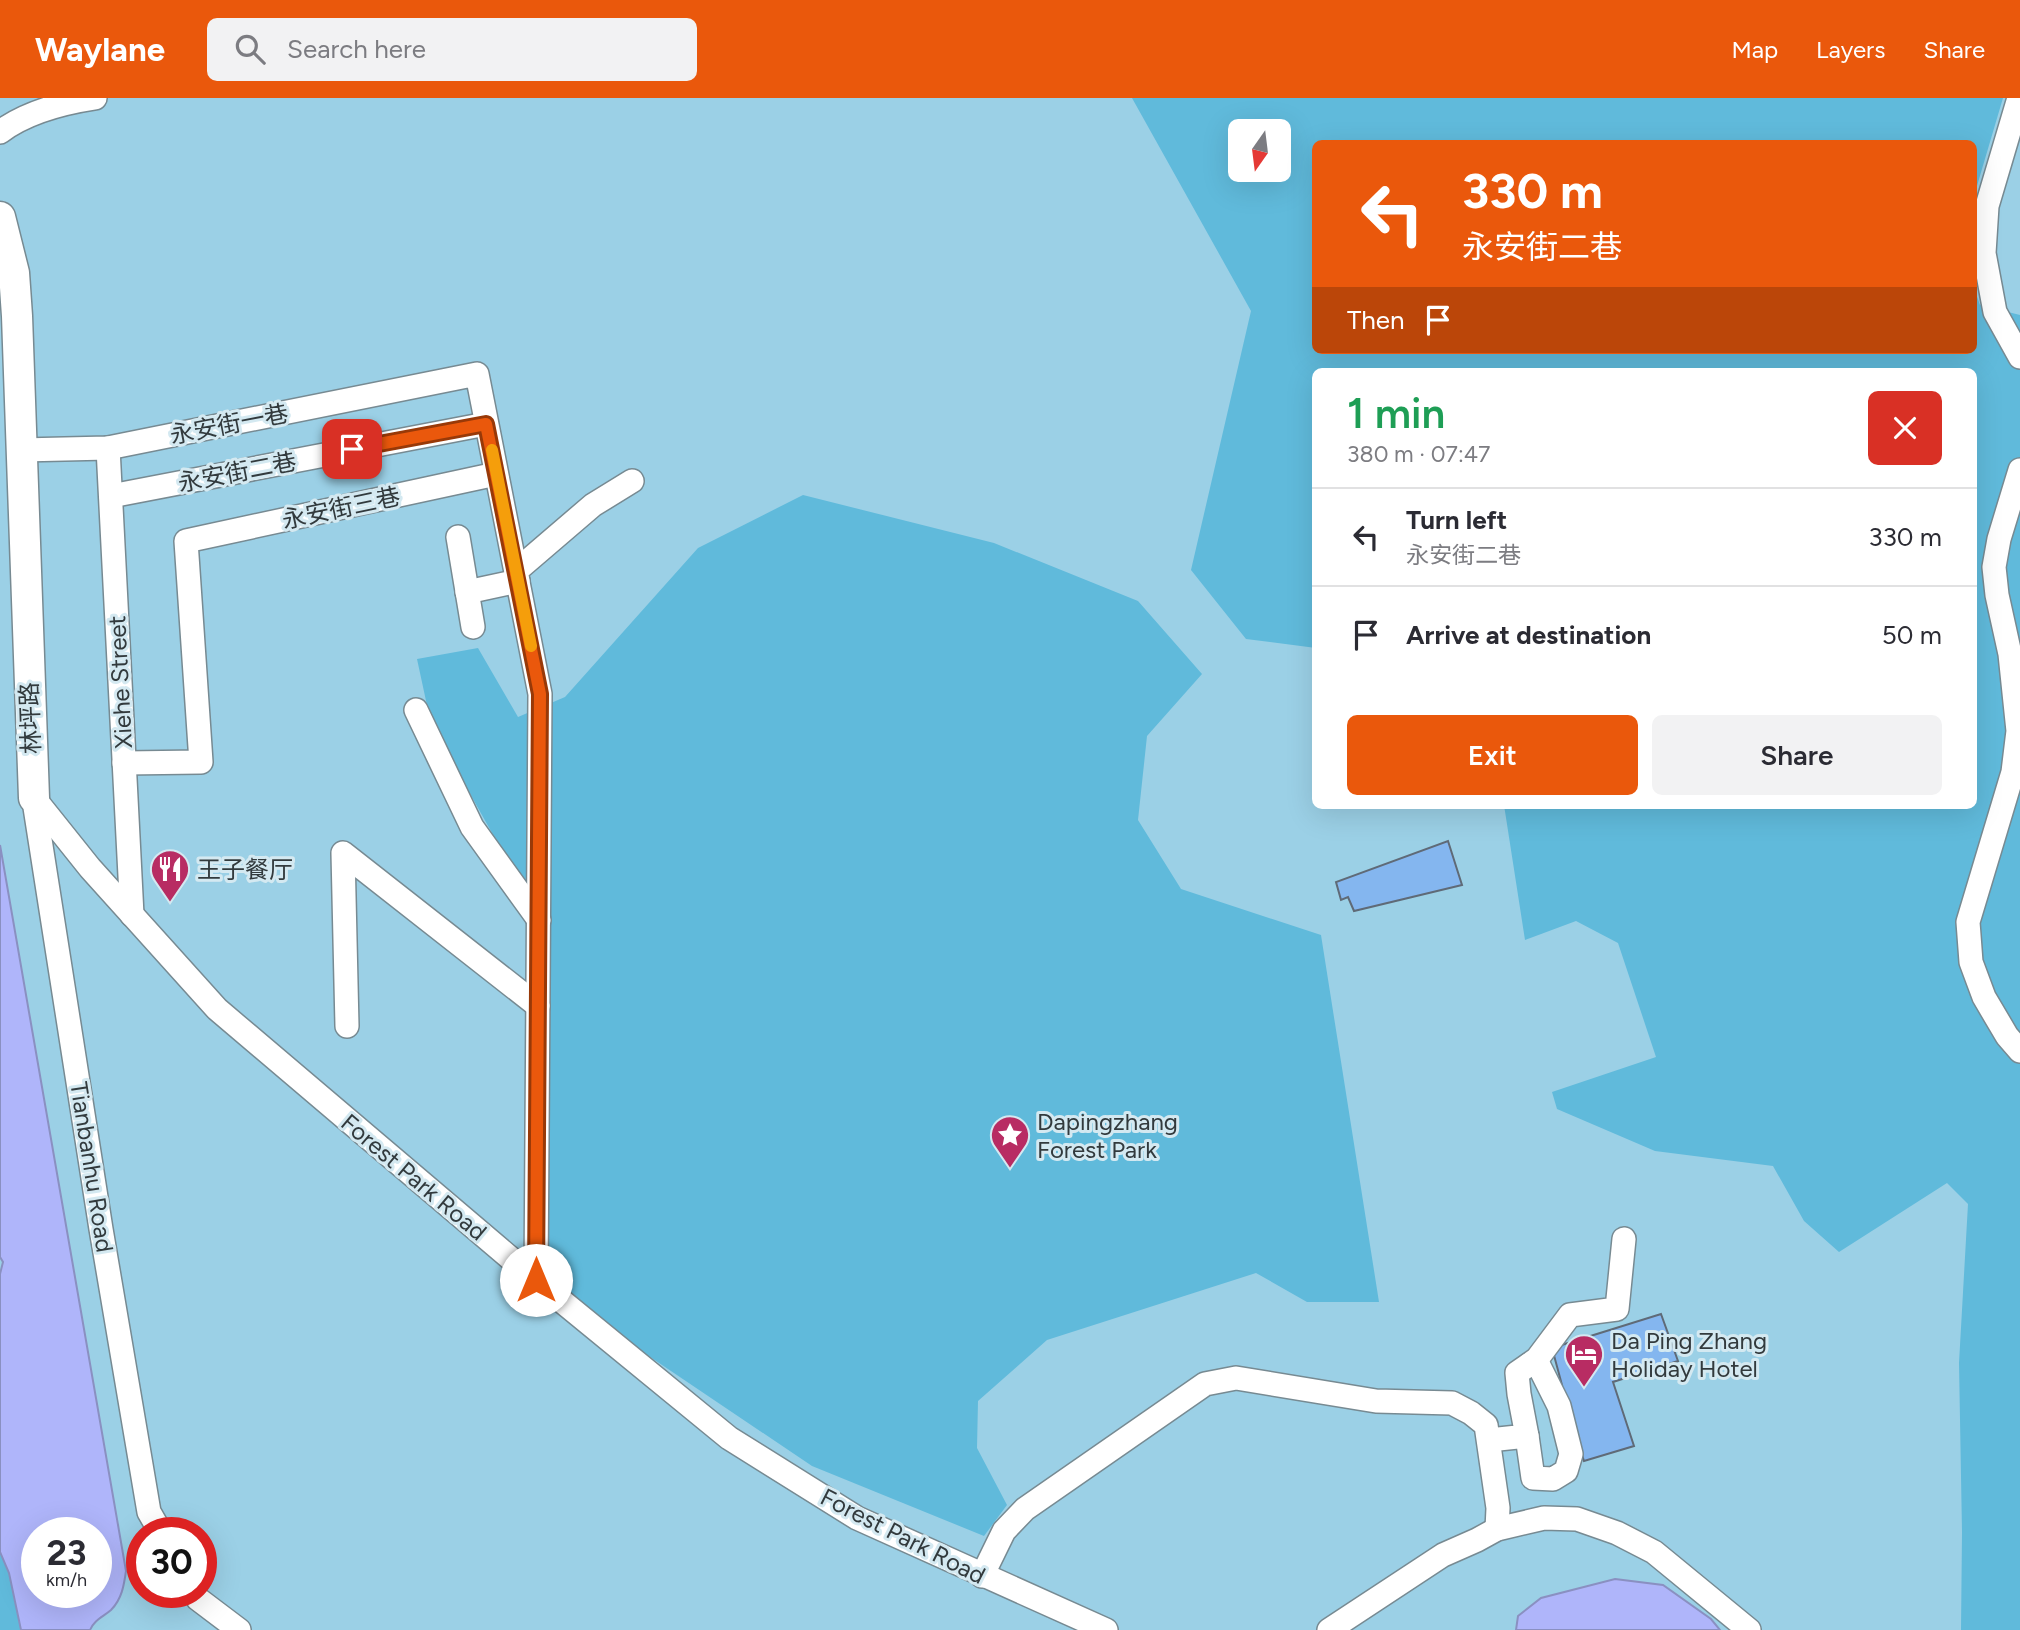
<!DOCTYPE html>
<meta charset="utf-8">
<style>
:root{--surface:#fff;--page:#f2f2f3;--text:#2b2b33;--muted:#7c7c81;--line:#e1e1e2;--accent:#ea580c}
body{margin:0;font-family:Figtree,"Noto Sans SC",sans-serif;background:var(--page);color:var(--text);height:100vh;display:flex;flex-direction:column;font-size:26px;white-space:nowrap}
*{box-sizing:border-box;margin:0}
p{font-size:23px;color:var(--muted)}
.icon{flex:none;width:38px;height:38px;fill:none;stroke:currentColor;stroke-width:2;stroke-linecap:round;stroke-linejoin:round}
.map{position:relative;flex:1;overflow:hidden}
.side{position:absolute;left:1312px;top:270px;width:665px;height:441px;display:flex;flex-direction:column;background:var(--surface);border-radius:10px;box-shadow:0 7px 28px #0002}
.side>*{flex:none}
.guide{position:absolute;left:1312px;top:42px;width:665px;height:214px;border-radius:10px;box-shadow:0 7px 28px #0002;background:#ea580c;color:#fff;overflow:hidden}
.needle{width:46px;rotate:194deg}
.buttons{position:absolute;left:1228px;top:21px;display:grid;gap:14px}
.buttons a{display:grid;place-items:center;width:63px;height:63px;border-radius:10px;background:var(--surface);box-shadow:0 7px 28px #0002;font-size:35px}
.speed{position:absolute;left:21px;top:1419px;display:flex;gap:14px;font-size:35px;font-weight:700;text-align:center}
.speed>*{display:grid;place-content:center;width:91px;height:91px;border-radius:50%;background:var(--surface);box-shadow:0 7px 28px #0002;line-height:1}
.speed small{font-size:18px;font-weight:400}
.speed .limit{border:10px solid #d22;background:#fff;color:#111}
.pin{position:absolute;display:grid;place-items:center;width:60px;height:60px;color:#fff;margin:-30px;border-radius:14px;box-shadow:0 4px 10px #0006}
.me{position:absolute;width:77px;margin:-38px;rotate:0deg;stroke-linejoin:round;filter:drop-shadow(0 0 5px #0008)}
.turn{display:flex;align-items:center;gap:24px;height:147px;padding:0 35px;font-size:32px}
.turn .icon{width:91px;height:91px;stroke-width:2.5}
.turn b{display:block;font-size:49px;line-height:60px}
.then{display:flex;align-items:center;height:66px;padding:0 35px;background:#0003;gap:14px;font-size:26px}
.round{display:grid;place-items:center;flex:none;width:74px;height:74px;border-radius:10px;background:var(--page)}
.headline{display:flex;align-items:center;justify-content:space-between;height:119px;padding:0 35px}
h1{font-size:42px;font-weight:600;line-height:52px;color:#1e9e55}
.cta{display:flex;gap:14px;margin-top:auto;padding:14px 35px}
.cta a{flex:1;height:80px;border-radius:10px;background:var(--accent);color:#fff;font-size:28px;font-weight:600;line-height:80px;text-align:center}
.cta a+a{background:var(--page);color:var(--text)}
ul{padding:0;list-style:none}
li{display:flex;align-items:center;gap:21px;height:98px;padding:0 35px;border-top:2px solid var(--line)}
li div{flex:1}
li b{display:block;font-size:26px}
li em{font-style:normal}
header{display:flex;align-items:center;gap:42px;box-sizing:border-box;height:98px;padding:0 35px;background:var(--accent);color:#fff}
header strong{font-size:33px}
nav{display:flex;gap:38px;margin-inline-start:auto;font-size:24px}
.search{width:490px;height:63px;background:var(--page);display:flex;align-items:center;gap:18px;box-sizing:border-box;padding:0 24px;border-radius:10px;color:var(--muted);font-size:26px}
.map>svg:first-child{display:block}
</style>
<header>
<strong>Waylane</strong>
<div class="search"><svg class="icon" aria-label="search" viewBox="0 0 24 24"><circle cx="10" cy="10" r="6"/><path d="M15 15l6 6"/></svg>Search here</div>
<nav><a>Map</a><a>Layers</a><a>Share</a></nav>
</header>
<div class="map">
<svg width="2020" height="1532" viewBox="0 0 2020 1532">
<rect width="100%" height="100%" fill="#d4e9f1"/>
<!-- green -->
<path fill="#9bd0e6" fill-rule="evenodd" d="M0,0H2020V1532H0ZM1241,33H1279V72H1241ZM1316,46H1974V252H1316ZM1316,273H1974V707H1316ZM37,1435H96V1494H37ZM142,1435H201V1494H142Z"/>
<!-- forest -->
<g fill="#60badb" fill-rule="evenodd">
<path d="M1132,0H2003L1974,98V46H1316V252H1974V190L1980,207L2020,217V1532H1961L1962,1434L1959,1265L1968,1106L1947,1085L1839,1154L1804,1123L1773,1068L1655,1053L1557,1011L1552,994L1656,959L1618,845L1576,823L1525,842L1504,707H1974V273H1316V550L1246,541L1191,472L1251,213ZM1241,33H1279V72H1241Z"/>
<polygon points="803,397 994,445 1138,503 1202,576 1147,638 1138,722 1181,791 1321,837 1379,1204 1307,1204 1256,1175 1047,1242 978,1303 977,1350 1007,1407 984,1438 812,1368 536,1182 542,845 501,751 431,626 417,561 478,550 518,619 565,599 698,450"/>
<polygon points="0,1454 9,1475 21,1532 0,1532"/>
</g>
<!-- water -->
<g fill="#afb5fa" stroke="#8a90c1" stroke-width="2" fill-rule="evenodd">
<path d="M0,747L126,1473C124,1487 122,1501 111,1512C103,1519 94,1522 90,1532H21L9,1475L0,1454V1176L3,1164L0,1159ZM37,1435H96V1494H37Z"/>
<polygon points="1615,1481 1663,1487 1711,1521 1720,1532 1516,1532 1518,1518 1541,1500"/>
</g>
<!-- building -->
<g fill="#84b6ef" stroke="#5f6a77" stroke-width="2">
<polygon points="1448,743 1462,787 1354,813 1348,799 1341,802 1336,784"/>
<polygon points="1661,1216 1678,1263 1613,1284 1634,1348 1584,1363 1572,1327 1544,1293 1562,1287 1552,1250"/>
</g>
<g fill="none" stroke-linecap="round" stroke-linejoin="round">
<!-- minor casing -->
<g stroke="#778a92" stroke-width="26">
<g id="minor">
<polyline points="2019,0 1987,108 1984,155 1995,214 2020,259"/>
<path d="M0,34C27,14 62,5 95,0"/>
<polyline points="108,350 132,817"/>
<polyline points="21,352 108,350 477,276 540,596 536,1182"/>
<polyline points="2020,372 1999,441 1994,469 1997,497 2010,556 2018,633 2013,674 1968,824 1971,864 1984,899 2007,938 2020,953"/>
<polyline points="111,398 486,326"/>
<polyline points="458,439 473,529"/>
<polyline points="516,473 593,407 632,383"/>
<polyline points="467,494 518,483"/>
<polyline points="416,612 472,729 539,822"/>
<polyline points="124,665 201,664 186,443 496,376"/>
<polyline points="34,700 90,770 217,911 536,1182 729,1340 857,1420 1106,1532"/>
<polyline points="34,703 101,1131 149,1414 161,1435"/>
<polyline points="347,928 343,755 538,908"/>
<polyline points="1527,1338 1533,1380 1553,1381 1566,1373 1571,1356 1559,1308 1539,1268 1529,1267"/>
<polyline points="1489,1342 1527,1338 1519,1296 1517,1275 1537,1261 1570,1217 1617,1211 1624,1141"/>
<polyline points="982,1478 1004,1433 1025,1411 1205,1286 1236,1280 1376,1303 1452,1305 1471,1315 1486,1327 1498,1410 1497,1431"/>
<polyline points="194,1494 198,1501 239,1532"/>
<polyline points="1329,1532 1443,1457 1477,1442 1497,1431 1544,1420 1577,1421 1617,1435 1654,1454 1749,1532"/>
</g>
</g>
<!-- major casing -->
<g stroke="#778a92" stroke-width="33">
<polyline id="major" points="0,119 14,175 17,218 34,700"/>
</g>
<!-- minor -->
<use href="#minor" stroke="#fff" stroke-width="23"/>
<!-- major -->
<use href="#major" stroke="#fff" stroke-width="30"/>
</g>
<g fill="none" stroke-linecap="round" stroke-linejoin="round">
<!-- route casing -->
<g stroke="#983908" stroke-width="18">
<polyline id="route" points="352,351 486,326 540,596 536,1182"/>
</g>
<!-- route -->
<use href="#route" stroke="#ea580c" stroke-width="12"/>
<!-- slow -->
<polyline stroke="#f59e0b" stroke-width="12" points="492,352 531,548"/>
</g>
<!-- icons -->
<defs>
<g id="restaurant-pin" transform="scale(2.0125)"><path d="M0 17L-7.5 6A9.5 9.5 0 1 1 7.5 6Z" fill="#b82c63" stroke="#d4e9f1"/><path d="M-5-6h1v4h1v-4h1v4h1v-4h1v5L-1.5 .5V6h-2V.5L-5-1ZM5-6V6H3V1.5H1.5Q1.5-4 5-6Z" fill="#fff"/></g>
<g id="sight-pin" transform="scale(2.0125)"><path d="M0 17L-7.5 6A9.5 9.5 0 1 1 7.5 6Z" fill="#b82c63" stroke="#d4e9f1"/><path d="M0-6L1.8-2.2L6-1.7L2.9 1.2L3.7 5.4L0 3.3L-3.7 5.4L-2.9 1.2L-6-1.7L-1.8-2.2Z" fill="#fff"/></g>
<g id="hotel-pin" transform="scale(2.0125)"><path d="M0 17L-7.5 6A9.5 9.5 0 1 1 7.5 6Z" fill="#b82c63" stroke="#d4e9f1"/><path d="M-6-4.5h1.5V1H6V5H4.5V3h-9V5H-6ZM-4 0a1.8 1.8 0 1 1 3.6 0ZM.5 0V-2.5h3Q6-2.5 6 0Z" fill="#fff"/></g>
</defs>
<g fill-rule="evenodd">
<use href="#restaurant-pin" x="170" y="771"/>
<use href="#sight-pin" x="1010" y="1037"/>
<use href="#hotel-pin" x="1584" y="1256"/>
</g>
<g text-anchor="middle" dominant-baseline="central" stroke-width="6" stroke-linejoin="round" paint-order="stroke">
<!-- street labels -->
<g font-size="24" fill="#323a3d" stroke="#d4e9f1">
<text transform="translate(229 326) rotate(-11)">永安街一巷</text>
<text transform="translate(237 374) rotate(-11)">永安街二巷</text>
<text transform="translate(341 410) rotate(-12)">永安街三巷</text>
<text transform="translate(120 584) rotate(-93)">Xiehe Street</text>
<text transform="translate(30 620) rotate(-92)">林坪路</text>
<text transform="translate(92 1069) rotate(81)">Tianbanhu Road</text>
<text transform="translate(414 1079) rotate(40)">Forest Park Road</text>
<text transform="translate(903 1438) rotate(27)">Forest Park Road</text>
</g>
<!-- poi labels -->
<g font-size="24" fill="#323a3d" stroke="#d4e9f1" text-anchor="start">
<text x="197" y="771">王子餐厅</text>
<text x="1037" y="1023">Dapingzhang<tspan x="1037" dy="28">Forest Park</tspan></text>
<text x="1611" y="1242">Da Ping Zhang<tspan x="1611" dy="28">Holiday Hotel</tspan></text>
</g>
</g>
</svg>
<div class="buttons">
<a><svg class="needle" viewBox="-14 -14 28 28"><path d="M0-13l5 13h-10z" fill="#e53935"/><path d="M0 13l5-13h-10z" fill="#7c7c81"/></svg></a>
</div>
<div class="speed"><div>23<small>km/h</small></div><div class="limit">30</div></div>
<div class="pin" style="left:352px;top:351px;background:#d93025"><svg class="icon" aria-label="arrive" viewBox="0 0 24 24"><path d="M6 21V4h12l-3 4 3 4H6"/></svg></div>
<svg class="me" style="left:536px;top:1182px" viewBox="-20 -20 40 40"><circle r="19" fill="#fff"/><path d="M0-13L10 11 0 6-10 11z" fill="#ea580c"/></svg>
<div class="guide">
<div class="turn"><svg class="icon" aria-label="left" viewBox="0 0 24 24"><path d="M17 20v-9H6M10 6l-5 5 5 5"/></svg><div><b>330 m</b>永安街二巷</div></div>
<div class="then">Then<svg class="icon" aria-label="arrive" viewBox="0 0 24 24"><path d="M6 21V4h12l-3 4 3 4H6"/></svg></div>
</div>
<section class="side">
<div class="headline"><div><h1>1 min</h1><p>380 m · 07:47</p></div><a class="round" style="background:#d93025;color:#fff"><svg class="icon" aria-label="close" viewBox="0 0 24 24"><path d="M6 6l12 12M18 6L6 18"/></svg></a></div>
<ul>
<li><svg class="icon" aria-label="left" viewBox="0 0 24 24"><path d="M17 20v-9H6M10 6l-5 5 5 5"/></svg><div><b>Turn left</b><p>永安街二巷</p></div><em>330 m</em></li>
<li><svg class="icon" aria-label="arrive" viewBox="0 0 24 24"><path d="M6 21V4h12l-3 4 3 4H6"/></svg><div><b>Arrive at destination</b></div><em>50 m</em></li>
</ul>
<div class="cta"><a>Exit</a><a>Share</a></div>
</section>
</div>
